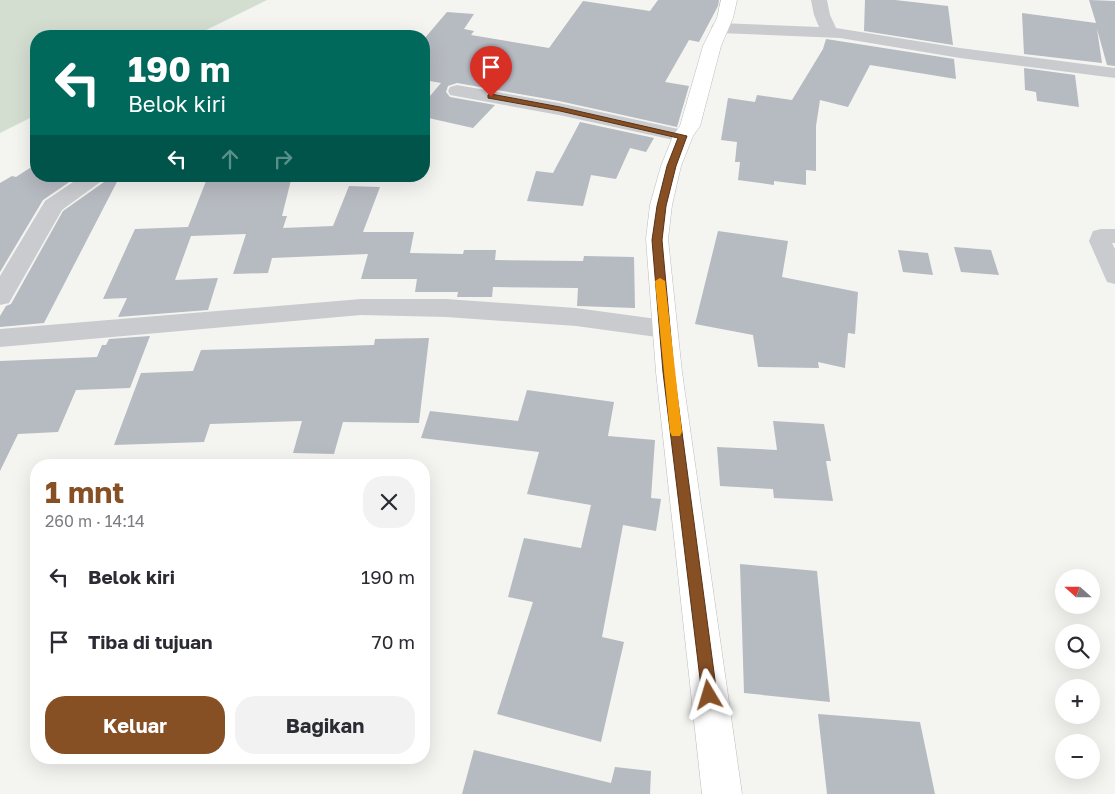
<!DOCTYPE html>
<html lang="id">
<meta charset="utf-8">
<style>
:root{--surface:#fff;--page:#f2f2f3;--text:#2b2b33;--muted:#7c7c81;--accent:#864f24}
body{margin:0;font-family:"Golos Text",sans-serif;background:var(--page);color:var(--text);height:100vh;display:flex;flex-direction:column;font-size:19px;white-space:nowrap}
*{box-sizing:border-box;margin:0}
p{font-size:16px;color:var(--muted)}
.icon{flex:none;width:28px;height:28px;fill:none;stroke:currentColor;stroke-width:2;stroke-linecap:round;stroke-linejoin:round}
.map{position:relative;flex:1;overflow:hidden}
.details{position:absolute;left:30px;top:459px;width:400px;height:305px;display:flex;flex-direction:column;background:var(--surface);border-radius:20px;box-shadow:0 5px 20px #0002}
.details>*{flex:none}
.guide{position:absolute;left:30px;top:30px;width:400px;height:152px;border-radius:20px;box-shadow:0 5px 20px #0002;background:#00695c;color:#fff;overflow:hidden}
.needle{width:32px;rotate:291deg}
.tools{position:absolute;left:1055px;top:569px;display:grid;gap:10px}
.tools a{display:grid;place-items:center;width:45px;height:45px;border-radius:50%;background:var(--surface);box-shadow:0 5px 20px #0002;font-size:25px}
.pin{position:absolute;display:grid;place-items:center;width:42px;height:42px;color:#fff;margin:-51px -21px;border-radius:50% 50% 50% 0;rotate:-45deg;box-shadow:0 0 5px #0007}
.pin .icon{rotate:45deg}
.me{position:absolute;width:55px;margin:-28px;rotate:353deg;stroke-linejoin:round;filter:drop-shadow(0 0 4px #0008)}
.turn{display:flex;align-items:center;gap:18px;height:105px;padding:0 15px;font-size:22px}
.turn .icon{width:65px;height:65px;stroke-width:2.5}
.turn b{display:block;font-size:35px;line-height:42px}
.lanes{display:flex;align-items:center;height:48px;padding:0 15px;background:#0003;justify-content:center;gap:25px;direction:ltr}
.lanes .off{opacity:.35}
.round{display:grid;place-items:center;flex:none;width:52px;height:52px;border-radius:20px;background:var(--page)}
.summary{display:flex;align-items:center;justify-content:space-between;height:85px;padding:0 15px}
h1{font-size:30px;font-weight:700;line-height:38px;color:var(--accent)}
.primary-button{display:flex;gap:10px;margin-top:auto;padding:10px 15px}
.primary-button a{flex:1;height:58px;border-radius:20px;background:var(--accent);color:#fff;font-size:20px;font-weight:700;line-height:58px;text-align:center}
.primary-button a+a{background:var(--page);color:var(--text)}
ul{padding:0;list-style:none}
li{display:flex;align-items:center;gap:15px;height:65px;padding:0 15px}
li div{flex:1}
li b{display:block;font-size:19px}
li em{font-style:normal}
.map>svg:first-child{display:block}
</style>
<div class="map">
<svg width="1115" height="794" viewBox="0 0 1115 794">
<rect width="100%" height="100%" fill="#f4f5f1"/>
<!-- green -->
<polygon fill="#d3ded1" points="0,0 267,0 194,36 36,36 36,115 0,133"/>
<!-- building -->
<g fill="#b6bac1">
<polygon points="658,0 719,0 718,6 699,42 689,40 665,82 689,86 677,127 559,101 457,83 448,86 446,92 450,97 495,105 473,128 424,117 424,103 441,83 424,80 424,39 447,12 474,14 464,29 474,31 471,35 549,48 583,1 650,11"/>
<polygon points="865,0 895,0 948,6 953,45 864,31"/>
<polygon points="1089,0 1115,1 1115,66 1107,65 1097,29 1102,63 1024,54 1022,13 1096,23"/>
<polygon points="826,39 954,59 956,79 870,65 848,107 820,100 816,126 816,171 806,170 806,185 774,181 774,185 738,180 740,162 735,162 737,142 721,140 728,98 755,102 757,95 792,100 823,49"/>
<polygon points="1024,68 1075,75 1079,107 1037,101 1036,92 1025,90"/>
<polygon points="580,122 654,138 646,152 630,148 616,179 591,175 583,206 527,201 536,171 553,173"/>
<polygon points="36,164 36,176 78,176 43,200 0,272 0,183 12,176 16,177"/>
<polygon points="108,176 120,176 44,323 0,327 0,316 6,306 11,304 63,211 104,182"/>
<polygon points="208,176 292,176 282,216 287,216 283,228 333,226 349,186 380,187 363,232 414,232 410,253 463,254 464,250 496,250 495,260 583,261 584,256 634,257 635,308 577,306 578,288 493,287 492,297 457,297 458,292 415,292 417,279 361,279 368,254 272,258 268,273 233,274 246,234 191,236 175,280 218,278 208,310 118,317 127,298 103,299 135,229 188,227"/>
<polygon points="718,231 788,241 782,277 858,292 855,334 848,333 845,368 818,362 819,368 758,367 753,335 695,324"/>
<polygon points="954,247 991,250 999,275 961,272"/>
<polygon points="898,250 928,253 933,275 903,272"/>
<polygon points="150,336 130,388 76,390 58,432 18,434 0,471 0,361 97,357 102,345 106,345 109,339"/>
<polygon points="429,338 419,423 343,422 334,454 293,453 302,421 210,424 204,442 114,445 141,373 193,371 201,350 374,345 375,339"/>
<polygon points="527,390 614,402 608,436 655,440 651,498 661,499 656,531 623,525 602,637 624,642 601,742 497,714 533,602 508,597 524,538 581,548 591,505 527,494 539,452 421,438 430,411 518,421"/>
<polygon points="773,421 824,424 831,461 826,461 833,501 774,498 773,489 720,486 717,447 777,450"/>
<polygon points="740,564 817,571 830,702 744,693"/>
<polygon points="818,714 920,722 935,794 827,794"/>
<polygon points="474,750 611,783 615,767 651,771 650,794 462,794"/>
</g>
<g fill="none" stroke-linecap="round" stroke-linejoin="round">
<!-- highway casing -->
<g stroke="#babcbf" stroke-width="1">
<polygon id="highway" points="721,0 737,0 733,18 721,46 700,126 693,136 681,166 672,205 668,239 682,372 742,794 702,794 656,372 646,239 650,205 661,166 673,136 680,126 703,46 717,18"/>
</g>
<!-- street -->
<g fill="#c9cbcf" fill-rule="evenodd">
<polygon points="811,0 827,0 830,15 836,28 960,48 1115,68 1115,78 960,58 840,38 719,33 713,32 711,28 713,24 719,23 819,27 814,15"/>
<polygon points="457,85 559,103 683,130 690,132 693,136 690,140 683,142 559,115 450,95 448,91 450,87"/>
<polygon points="82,176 106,176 103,180 62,210 9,303 0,305 0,276 45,201"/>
<polygon points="1101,229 1115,229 1115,243 1112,243 1115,249 1115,284 1107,282 1089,241 1093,231"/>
<polygon points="361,299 446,299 576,308 664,320 673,323 677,329 673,335 664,338 576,326 446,317 361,315 0,347 0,329"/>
</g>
<!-- highway -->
<use href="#highway" fill="#fff" fill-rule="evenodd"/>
</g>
<!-- route -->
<polygon fill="#864f24" stroke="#573317" points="491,94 560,107 687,136 676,166 666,206 662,240 674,372 717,695 714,701 709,703 704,701 702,695 663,372 652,240 657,206 667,166 678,138 560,111 488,98 488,95"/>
<!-- slow -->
<polygon fill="#f59e0b" points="660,278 665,281 682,432 680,436 672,436 670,432 655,281"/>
</svg>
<div class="tools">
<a><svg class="needle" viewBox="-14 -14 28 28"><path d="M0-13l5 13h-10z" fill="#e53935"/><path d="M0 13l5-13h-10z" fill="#7c7c81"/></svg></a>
<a><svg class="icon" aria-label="search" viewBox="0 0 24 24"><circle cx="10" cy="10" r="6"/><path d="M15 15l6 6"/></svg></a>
<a>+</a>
<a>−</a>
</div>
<div class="pin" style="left:491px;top:97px;background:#d93025"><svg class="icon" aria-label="arrive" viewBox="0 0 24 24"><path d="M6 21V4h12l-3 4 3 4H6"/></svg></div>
<svg class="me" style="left:709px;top:695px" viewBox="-20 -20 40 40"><path d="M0-17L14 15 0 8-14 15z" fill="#864f24" stroke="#fff" stroke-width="4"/></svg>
<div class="guide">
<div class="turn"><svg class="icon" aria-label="left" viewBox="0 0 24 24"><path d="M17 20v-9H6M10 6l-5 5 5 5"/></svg><div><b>190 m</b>Belok kiri</div></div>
<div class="lanes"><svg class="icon" aria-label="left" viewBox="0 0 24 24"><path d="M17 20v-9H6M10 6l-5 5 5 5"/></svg><svg class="icon off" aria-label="ahead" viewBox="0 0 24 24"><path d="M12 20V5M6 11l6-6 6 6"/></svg><svg class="icon off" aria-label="right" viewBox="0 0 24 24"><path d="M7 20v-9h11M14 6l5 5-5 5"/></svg></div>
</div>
<section class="details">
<div class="summary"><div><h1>1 mnt</h1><p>260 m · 14:14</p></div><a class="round"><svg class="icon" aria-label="close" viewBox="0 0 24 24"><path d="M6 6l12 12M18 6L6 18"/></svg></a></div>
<ul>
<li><svg class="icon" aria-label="left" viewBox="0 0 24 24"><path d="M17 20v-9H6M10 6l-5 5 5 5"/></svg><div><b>Belok kiri</b></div><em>190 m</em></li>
<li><svg class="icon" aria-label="arrive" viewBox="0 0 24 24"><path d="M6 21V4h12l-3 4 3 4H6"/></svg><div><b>Tiba di tujuan</b></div><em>70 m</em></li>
</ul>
<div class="primary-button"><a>Keluar</a><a>Bagikan</a></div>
</section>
</div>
